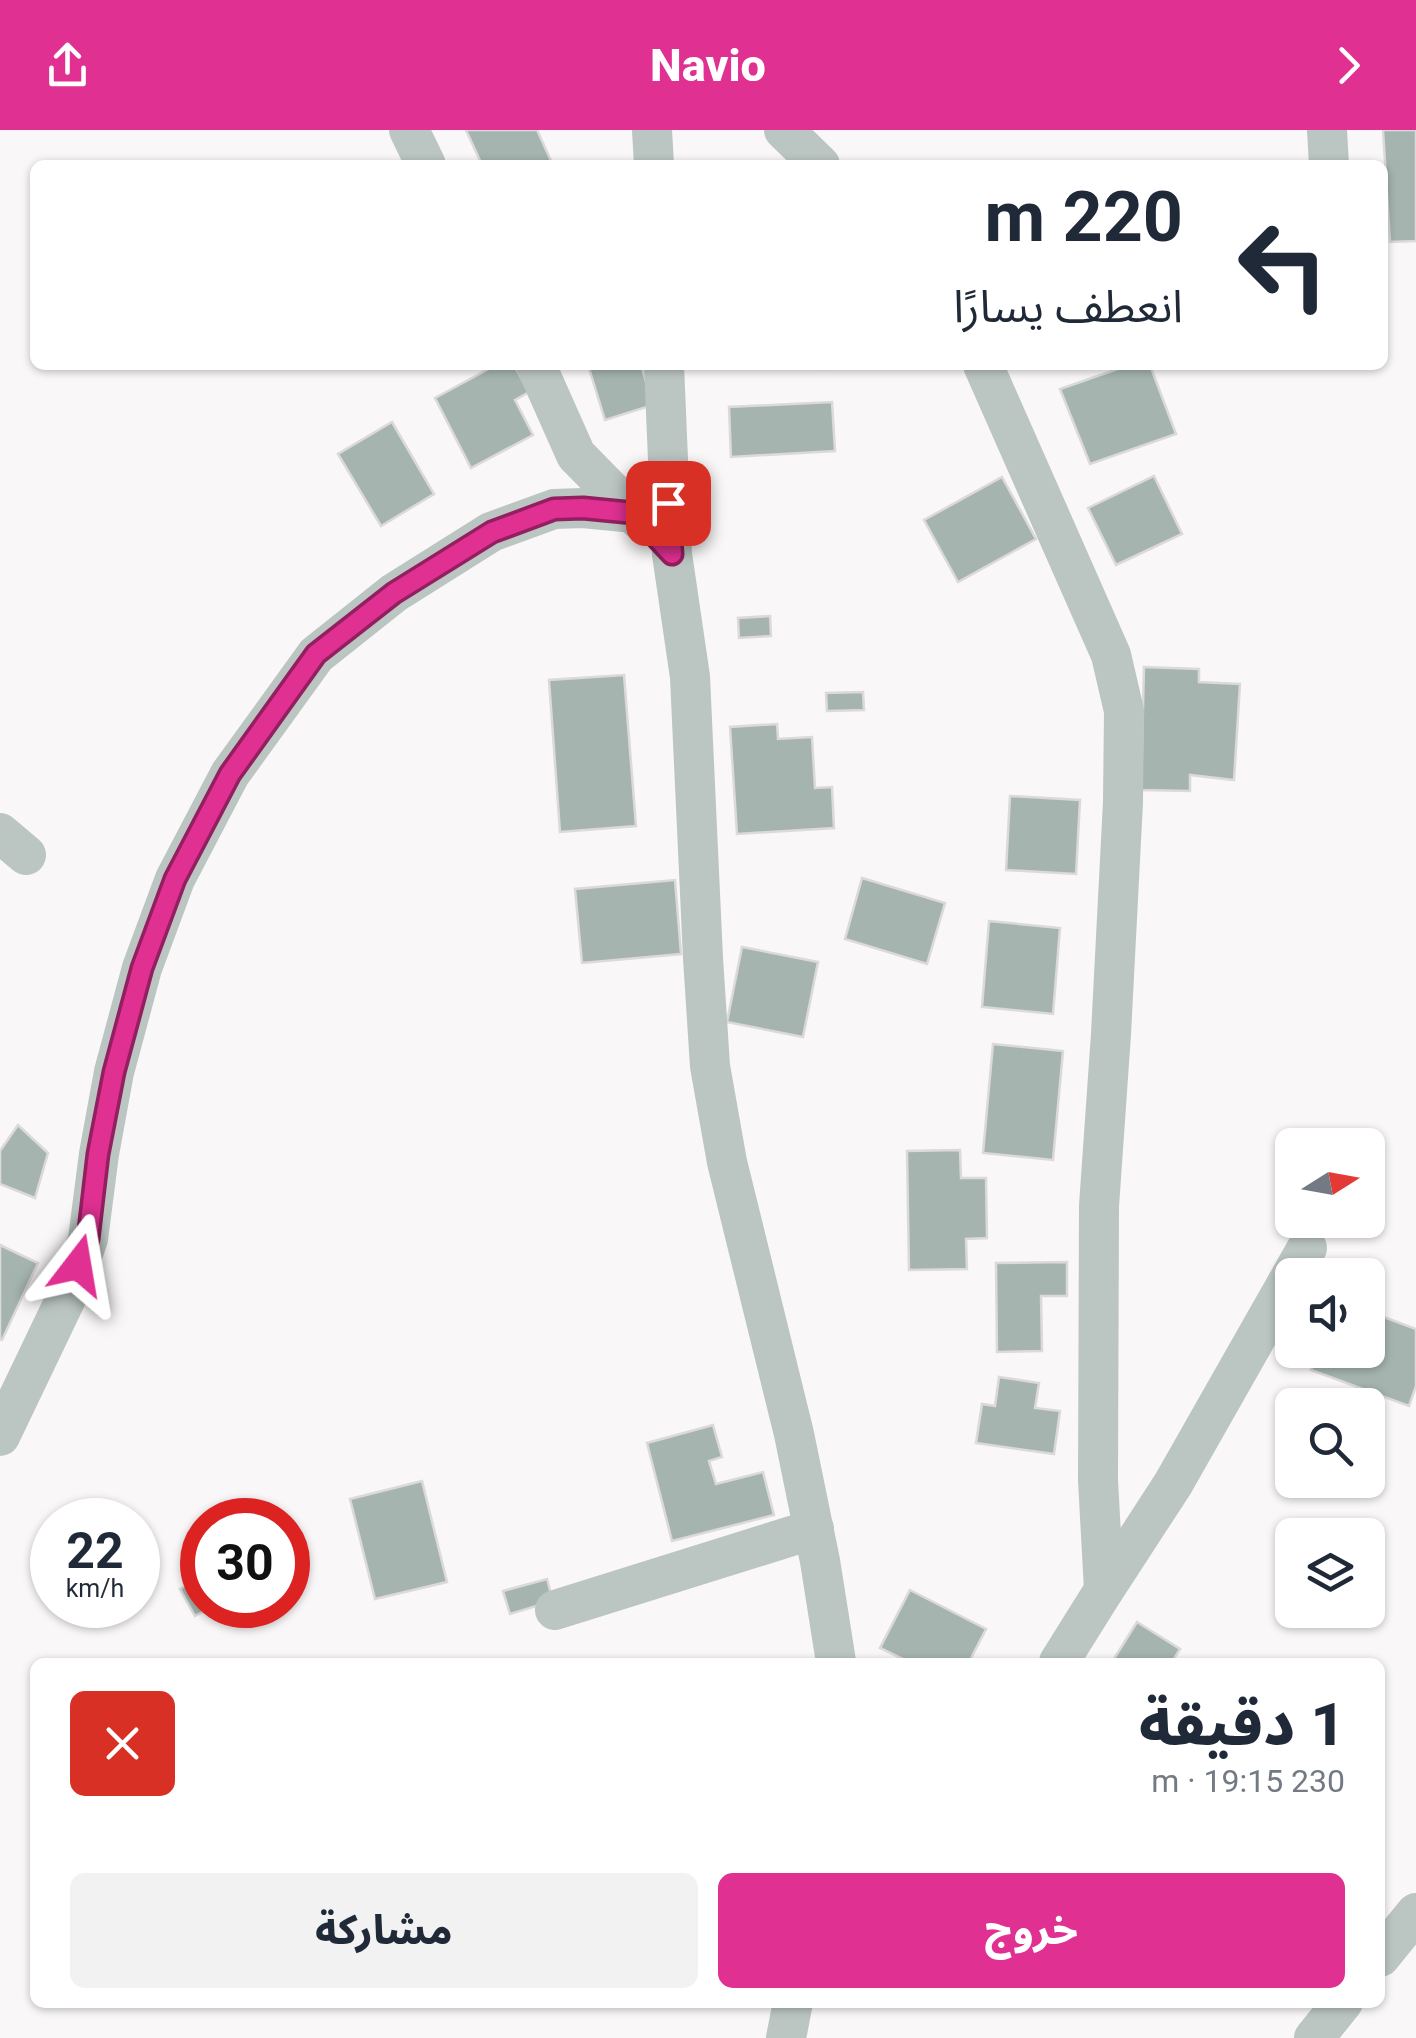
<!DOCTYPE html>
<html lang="ar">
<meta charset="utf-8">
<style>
:root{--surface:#fff;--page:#f2f2f3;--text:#1f2937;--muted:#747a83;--accent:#e03092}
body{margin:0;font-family:Roboto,"Noto Sans Arabic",sans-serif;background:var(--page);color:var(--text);direction:rtl;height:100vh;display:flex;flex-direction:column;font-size:38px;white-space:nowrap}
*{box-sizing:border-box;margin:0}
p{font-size:32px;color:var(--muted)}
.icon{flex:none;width:55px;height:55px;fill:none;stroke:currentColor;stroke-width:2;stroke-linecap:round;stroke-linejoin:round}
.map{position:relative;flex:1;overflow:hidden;direction:ltr}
.side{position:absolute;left:30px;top:1528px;width:1355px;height:350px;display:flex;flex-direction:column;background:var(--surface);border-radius:15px;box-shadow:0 2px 8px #0004;direction:rtl}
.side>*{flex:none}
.guide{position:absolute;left:30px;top:30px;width:1358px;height:210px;border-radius:15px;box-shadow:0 2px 8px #0004;direction:rtl;background:#fff;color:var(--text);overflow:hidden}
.needle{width:65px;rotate:79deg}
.tools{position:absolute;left:1275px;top:998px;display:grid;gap:20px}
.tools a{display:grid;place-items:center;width:110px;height:110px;border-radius:15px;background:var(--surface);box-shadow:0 2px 8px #0004;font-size:50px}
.speed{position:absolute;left:30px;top:1368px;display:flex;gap:20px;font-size:50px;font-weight:700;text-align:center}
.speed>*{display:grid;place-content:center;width:130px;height:130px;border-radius:50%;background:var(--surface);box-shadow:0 2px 8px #0004;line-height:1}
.speed small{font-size:25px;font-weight:400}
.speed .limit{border:15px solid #d22;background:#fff;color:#111}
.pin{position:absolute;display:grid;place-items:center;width:85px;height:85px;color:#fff;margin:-42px;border-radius:20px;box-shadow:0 5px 15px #0006}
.me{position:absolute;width:110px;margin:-55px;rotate:14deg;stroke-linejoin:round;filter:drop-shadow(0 0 8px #0008)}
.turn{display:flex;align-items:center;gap:35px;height:210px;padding:0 40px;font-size:45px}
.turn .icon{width:130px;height:130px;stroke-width:2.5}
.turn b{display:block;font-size:70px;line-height:85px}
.round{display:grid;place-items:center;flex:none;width:105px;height:105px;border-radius:15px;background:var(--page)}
.overview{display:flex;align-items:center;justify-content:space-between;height:170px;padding:0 40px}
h1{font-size:60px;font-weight:800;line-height:75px}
.primary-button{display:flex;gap:20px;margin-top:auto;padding:20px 40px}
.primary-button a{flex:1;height:115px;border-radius:15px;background:var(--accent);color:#fff;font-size:40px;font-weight:800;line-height:115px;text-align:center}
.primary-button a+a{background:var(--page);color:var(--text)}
header{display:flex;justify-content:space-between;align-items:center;height:130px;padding:0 40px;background:var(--accent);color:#fff;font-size:45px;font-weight:800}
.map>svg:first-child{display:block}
</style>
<header><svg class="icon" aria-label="forward" viewBox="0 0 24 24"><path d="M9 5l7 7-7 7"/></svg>Navio<svg class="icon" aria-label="share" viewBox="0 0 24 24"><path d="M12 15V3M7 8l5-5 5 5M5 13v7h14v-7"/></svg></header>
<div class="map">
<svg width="1416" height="1908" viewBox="0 0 1416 1908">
<rect width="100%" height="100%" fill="#f9f7f7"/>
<!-- building -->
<g fill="#a5b4ae" stroke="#dbd9d9" stroke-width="2.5">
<polygon points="466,0 537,0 553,35 482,35"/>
<polygon points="1383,0 1416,0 1416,111 1390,112"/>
<polygon points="496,235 514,235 529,262 515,270 533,305 471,338 435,268"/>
<polygon points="588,235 641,235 653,275 605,290"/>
<polygon points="729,235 832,235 832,239 729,238"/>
<polygon points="1129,235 1150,235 1176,304 1090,334 1060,259"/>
<polygon points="832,272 835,321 731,327 729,277"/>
<polygon points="392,292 434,364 381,396 338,324"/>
<polygon points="1154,346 1182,404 1116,435 1088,378"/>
<polygon points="1002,347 1036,409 958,452 924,390"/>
<polygon points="770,486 771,506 739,508 738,488"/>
<polygon points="1144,537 1199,539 1199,552 1240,554 1234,650 1190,645 1190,661 1141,660"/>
<polygon points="624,545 636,696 560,702 549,550"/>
<polygon points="863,562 864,580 827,581 826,563"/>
<polygon points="777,594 778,609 812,607 815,658 832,657 834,698 737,704 730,597"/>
<polygon points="1010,666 1080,670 1076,744 1006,740"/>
<polygon points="862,748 945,773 927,834 845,809"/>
<polygon points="675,750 681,824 582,833 575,759"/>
<polygon points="989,791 1060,798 1053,884 982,877"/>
<polygon points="742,817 818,832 803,907 727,892"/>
<polygon points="993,914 1063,921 1053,1030 983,1023"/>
<polygon points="18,995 48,1023 35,1068 0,1054 0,1021"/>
<polygon points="960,1020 961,1048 986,1048 987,1108 966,1109 967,1139 909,1140 907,1021"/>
<polygon points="0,1115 38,1133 2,1210 0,1209"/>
<polygon points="1067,1132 1067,1166 1041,1166 1042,1221 997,1222 996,1133"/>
<polygon points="1368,1181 1416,1199 1416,1256 1409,1276 1311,1240 1318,1220 1368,1220"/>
<polygon points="999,1247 1039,1253 1035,1278 1060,1281 1054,1324 976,1313 982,1274 995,1276"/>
<polygon points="713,1295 722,1327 709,1331 716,1354 763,1342 774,1385 672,1411 647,1313"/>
<polygon points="422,1351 447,1452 375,1469 350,1369"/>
<polygon points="84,1375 114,1390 77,1390"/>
<polygon points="202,1446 202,1475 215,1475 195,1486 180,1459"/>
<polygon points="547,1449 553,1471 510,1484 503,1461"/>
<polygon points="910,1460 986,1499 969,1532 909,1532 880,1518"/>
<polygon points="1137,1492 1180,1519 1172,1532 1112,1532"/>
</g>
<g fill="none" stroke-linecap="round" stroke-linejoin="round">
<!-- minor -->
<g stroke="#bbc5c1" stroke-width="40">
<polyline points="409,0 426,35"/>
<polyline points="652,0 654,35"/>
<polyline points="784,0 820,35"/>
<polyline points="1327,0 1329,35"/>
<polyline points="536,235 576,325 641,391"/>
<polyline points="664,235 672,424 690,547 703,828 710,936 727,1032 794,1304 820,1431 836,1532"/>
<polyline points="983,235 1111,525 1124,581 1123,672 1111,904 1099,1076 1098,1350 1104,1460 1059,1532"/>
<polyline points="0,703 26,725"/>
<polyline points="0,1306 69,1162 88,1109 99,1024 114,942 142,838 175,749 230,644 316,525 394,463 491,402 554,379 583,378 634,383"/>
<polyline points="1104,1460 1173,1354 1307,1118"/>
<polyline points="555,1480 814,1399"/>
<polyline points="1380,1827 1416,1783"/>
<polyline points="786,1908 793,1872"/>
<polyline points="1314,1908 1343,1872"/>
</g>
</g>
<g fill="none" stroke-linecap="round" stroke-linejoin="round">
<!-- route casing -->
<g stroke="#921f5f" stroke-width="25">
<polyline id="route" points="78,1135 88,1109 98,1024 114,942 142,838 175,749 230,644 316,524 394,463 492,402 554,379 583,378 634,383 672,424 668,373"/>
</g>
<!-- route -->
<use href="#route" stroke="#e03092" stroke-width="18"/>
</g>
</svg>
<div class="tools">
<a><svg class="needle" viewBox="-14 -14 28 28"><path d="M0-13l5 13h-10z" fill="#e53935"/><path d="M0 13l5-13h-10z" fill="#747a83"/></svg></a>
<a><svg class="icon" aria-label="sound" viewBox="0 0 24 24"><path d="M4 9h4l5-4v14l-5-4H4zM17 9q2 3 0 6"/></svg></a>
<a><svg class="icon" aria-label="search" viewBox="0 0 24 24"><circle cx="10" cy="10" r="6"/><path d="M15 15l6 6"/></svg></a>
<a><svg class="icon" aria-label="layers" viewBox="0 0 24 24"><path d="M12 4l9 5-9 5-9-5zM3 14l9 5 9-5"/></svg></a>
</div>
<div class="speed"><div>22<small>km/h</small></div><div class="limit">30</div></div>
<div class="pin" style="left:668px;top:373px;background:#d93025"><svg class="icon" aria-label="arrive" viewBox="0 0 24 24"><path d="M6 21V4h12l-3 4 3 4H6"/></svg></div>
<svg class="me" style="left:78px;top:1135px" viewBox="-20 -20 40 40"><path d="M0-17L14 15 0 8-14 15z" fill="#e03092" stroke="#fff" stroke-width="4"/></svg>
<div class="guide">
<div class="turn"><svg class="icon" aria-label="left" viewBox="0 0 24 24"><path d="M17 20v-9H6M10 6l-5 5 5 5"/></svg><div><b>220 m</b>انعطف يسارًا</div></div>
</div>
<section class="side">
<div class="overview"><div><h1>1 دقيقة</h1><p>230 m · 19:15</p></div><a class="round" style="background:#d93025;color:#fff"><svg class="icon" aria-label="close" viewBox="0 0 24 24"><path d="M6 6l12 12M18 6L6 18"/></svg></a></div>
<div class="primary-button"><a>خروج</a><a>مشاركة</a></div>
</section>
</div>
